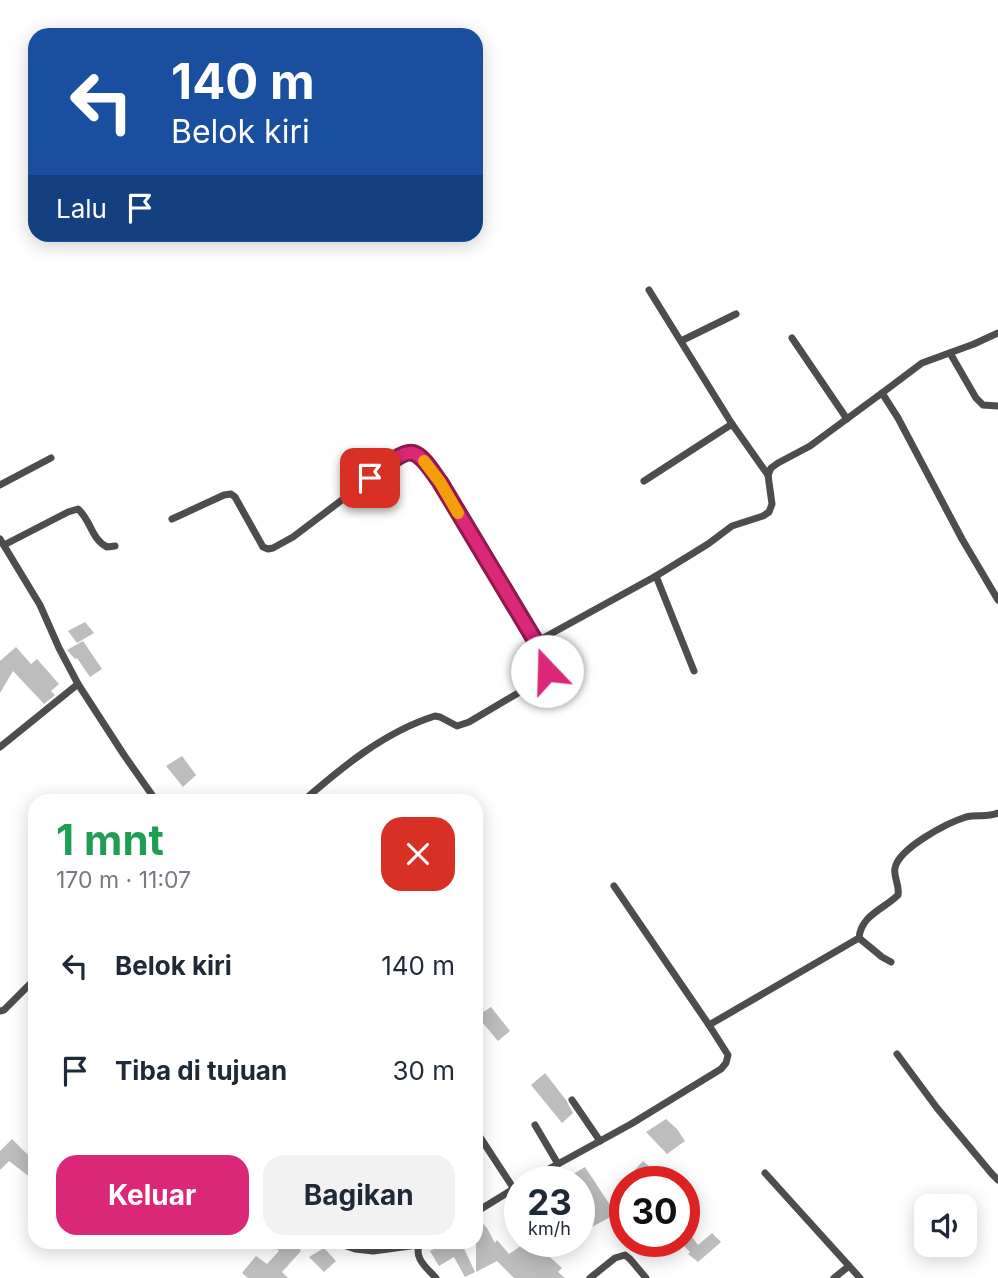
<!DOCTYPE html>
<html lang="id">
<meta charset="utf-8">
<style>
:root{--surface:#fff;--page:#f2f2f3;--text:#1f2937;--muted:#747a83;--accent:#db2777}
body{margin:0;font-family:Inter,sans-serif;background:var(--page);color:var(--text);height:100vh;display:flex;flex-direction:column;font-size:26px;white-space:nowrap}
*{box-sizing:border-box;margin:0}
p{font-size:23px;color:var(--muted)}
.icon{flex:none;width:38px;height:38px;fill:none;stroke:currentColor;stroke-width:2;stroke-linecap:round;stroke-linejoin:round}
.map{position:relative;flex:1;overflow:hidden}
.panel{position:absolute;left:28px;top:794px;width:455px;height:455px;display:flex;flex-direction:column;background:var(--surface);border-radius:21px;box-shadow:0 4px 18px #0003}
.panel>*{flex:none}
.guide{position:absolute;left:28px;top:28px;width:455px;height:214px;border-radius:21px;box-shadow:0 4px 18px #0003;background:#1a4fa0;color:#fff;overflow:hidden}
.tools{position:absolute;left:914px;top:1194px;display:grid;gap:14px}
.tools a{display:grid;place-items:center;width:63px;height:63px;border-radius:14px;background:var(--surface);box-shadow:0 4px 18px #0003;font-size:35px}
.speed{position:absolute;left:504px;top:1166px;display:flex;gap:14px;font-size:35px;font-weight:700;text-align:center}
.speed>*{display:grid;place-content:center;width:91px;height:91px;border-radius:50%;background:var(--surface);box-shadow:0 4px 18px #0003;line-height:1}
.speed small{font-size:18px;font-weight:400}
.speed .limit{border:10px solid #d22;background:#fff;color:#111}
.pin{position:absolute;display:grid;place-items:center;width:60px;height:60px;color:#fff;margin:-30px;border-radius:14px;box-shadow:0 4px 10px #0006}
.me{position:absolute;width:77px;margin:-38px;rotate:339deg;stroke-linejoin:round;filter:drop-shadow(0 0 5px #0008)}
.turn{display:flex;align-items:center;gap:24px;height:147px;padding:0 28px;font-size:32px}
.turn .icon{width:91px;height:91px;stroke-width:2.5}
.turn b{display:block;font-size:49px;line-height:60px}
.then{display:flex;align-items:center;height:66px;padding:0 28px;background:#0003;gap:14px;font-size:26px}
.round{display:grid;place-items:center;flex:none;width:74px;height:74px;border-radius:21px;background:var(--page)}
.head{display:flex;align-items:center;justify-content:space-between;height:119px;padding:0 28px}
h1{font-size:42px;font-weight:700;line-height:52px;color:#1e9e55}
.primary-button{display:flex;gap:14px;margin-top:auto;padding:14px 28px}
.primary-button a{flex:1;height:80px;border-radius:21px;background:var(--accent);color:#fff;font-size:28px;font-weight:700;line-height:80px;text-align:center}
.primary-button a+a{background:var(--page);color:var(--text)}
ul{padding:0;list-style:none}
li{display:flex;align-items:center;gap:21px;height:105px;padding:0 28px}
li div{flex:1}
li b{display:block;font-size:26px}
li em{font-style:normal}
.map>svg:first-child{display:block}
</style>
<div class="map">
<svg width="998" height="1278" viewBox="0 0 998 1278">
<rect width="100%" height="100%" fill="#fff"/>
<!-- building -->
<g fill="#bdbdbd">
<polygon points="85,622 94,633 77,643 68,631"/>
<polygon points="83,641 102,669 90,677 77,658 75,659 67,650"/>
<polygon points="16,647 31,664 37,659 59,684 51,691 55,695 44,704 13,671 0,693 0,661"/>
<polygon points="182,756 196,775 183,787 166,766"/>
<polygon points="491,1007 510,1031 498,1041 477,1016"/>
<polygon points="545,1073 566,1100 573,1113 562,1123 531,1085"/>
<polygon points="666,1119 677,1129 685,1141 667,1154 646,1132"/>
<polygon points="12,1139 35,1162 35,1181 9,1161 0,1170 0,1151"/>
<polygon points="643,1161 655,1171 652,1175 659,1181 639,1181 631,1174"/>
<polygon points="585,1167 616,1214 592,1227 579,1207 579,1181 561,1181"/>
<polygon points="476,1218 478,1218 487,1228 495,1243 497,1240 509,1254 528,1241 539,1241 545,1247 542,1250 562,1268 558,1272 565,1278 514,1278 497,1261 476,1272"/>
<polygon points="684,1226 698,1245 712,1233 721,1242 698,1262 688,1254 690,1252 684,1246"/>
<polygon points="271,1242 293,1242 301,1251 282,1272 288,1278 248,1278 242,1273 256,1256 267,1264 279,1251"/>
<polygon points="446,1242 461,1242 475,1272 465,1277 454,1257 439,1266 430,1251"/>
<polygon points="324,1248 336,1261 324,1272 309,1257"/>
</g>
<g fill="none" stroke-linecap="round" stroke-linejoin="round">
<!-- street -->
<g stroke="#4d4d4d" stroke-width="7">
<polyline points="649,290 732,424 768,475"/>
<polyline points="792,338 847,419"/>
<polyline points="681,341 736,314"/>
<polyline points="950,353 976,398 983,405 998,406"/>
<polyline points="882,393 922,363 974,344 998,333"/>
<polyline points="644,481 732,424"/>
<polyline points="0,485 51,458"/>
<path d="M172,519L224,495L231,494L235,497L263,547L268,549L273,548L293,537L392,462C420,443 423,460 440,482L536,642C544,660 554,668 535,683L469,722L457,726L440,717L435,716C384,732 341,768 302,802"/>
<polyline points="0,539 40,605 59,648 78,684 124,755 157,802"/>
<path d="M4,545L68,512L78,509C91,520 91,539 107,547L115,546"/>
<polyline points="656,576 694,671"/>
<polyline points="536,642 656,576 708,544 732,526 763,516 769,512 772,504 768,475 771,468 778,463 810,446 882,393 898,418 962,539 998,600"/>
<polyline points="0,747 78,684"/>
<polyline points="614,886 709,1025"/>
<polyline points="859,938 882,957 891,962"/>
<polyline points="0,1011 4,1010 35,979"/>
<polyline points="897,1054 937,1108 992,1174 998,1180"/>
<polyline points="572,1100 600,1141"/>
<polyline points="535,1125 558,1164"/>
<polyline points="476,1131 514,1189"/>
<polyline points="765,1173 860,1278"/>
<path d="M527,1181L631,1124L721,1069L726,1063L728,1055L709,1025L859,938C861,915 884,909 898,895C900,885 893,877 895,868C899,848 947,823 966,817C977,814 987,818 998,813"/>
<polyline points="476,1212 520,1185"/>
<polyline points="335,1242 355,1249 373,1251 418,1245"/>
<path d="M420,1242C413,1258 426,1267 436,1278"/>
<polyline points="590,1278 615,1258 625,1255 630,1259 646,1278"/>
<polyline points="834,1278 849,1266"/>
</g>
</g>
<g fill="none" stroke-linecap="round" stroke-linejoin="round">
<!-- route casing -->
<g stroke="#8e194d" stroke-width="18">
<path id="route" d="M370,478C379,471 402,450 413,453C424,456 433,473 440,482L536,642L547,665V671"/>
</g>
<!-- route -->
<use href="#route" stroke="#db2777" stroke-width="12"/>
<!-- slow -->
<polyline stroke="#f59e0b" stroke-width="12" points="424,461 440,482 458,513"/>
</g>
</svg>
<div class="tools">
<a><svg class="icon" aria-label="sound" viewBox="0 0 24 24"><path d="M4 9h4l5-4v14l-5-4H4zM17 9q2 3 0 6"/></svg></a>
</div>
<div class="speed"><div>23<small>km/h</small></div><div class="limit">30</div></div>
<div class="pin" style="left:370px;top:478px;background:#d93025"><svg class="icon" aria-label="arrive" viewBox="0 0 24 24"><path d="M6 21V4h12l-3 4 3 4H6"/></svg></div>
<svg class="me" style="left:547px;top:671px" viewBox="-20 -20 40 40"><circle r="19" fill="#fff"/><path d="M0-13L10 11 0 6-10 11z" fill="#db2777"/></svg>
<div class="guide">
<div class="turn"><svg class="icon" aria-label="left" viewBox="0 0 24 24"><path d="M17 20v-9H6M10 6l-5 5 5 5"/></svg><div><b>140 m</b>Belok kiri</div></div>
<div class="then">Lalu<svg class="icon" aria-label="arrive" viewBox="0 0 24 24"><path d="M6 21V4h12l-3 4 3 4H6"/></svg></div>
</div>
<section class="panel">
<div class="head"><div><h1>1 mnt</h1><p>170 m · 11:07</p></div><a class="round" style="background:#d93025;color:#fff"><svg class="icon" aria-label="close" viewBox="0 0 24 24"><path d="M6 6l12 12M18 6L6 18"/></svg></a></div>
<ul>
<li><svg class="icon" aria-label="left" viewBox="0 0 24 24"><path d="M17 20v-9H6M10 6l-5 5 5 5"/></svg><div><b>Belok kiri</b></div><em>140 m</em></li>
<li><svg class="icon" aria-label="arrive" viewBox="0 0 24 24"><path d="M6 21V4h12l-3 4 3 4H6"/></svg><div><b>Tiba di tujuan</b></div><em>30 m</em></li>
</ul>
<div class="primary-button"><a>Keluar</a><a>Bagikan</a></div>
</section>
</div>
